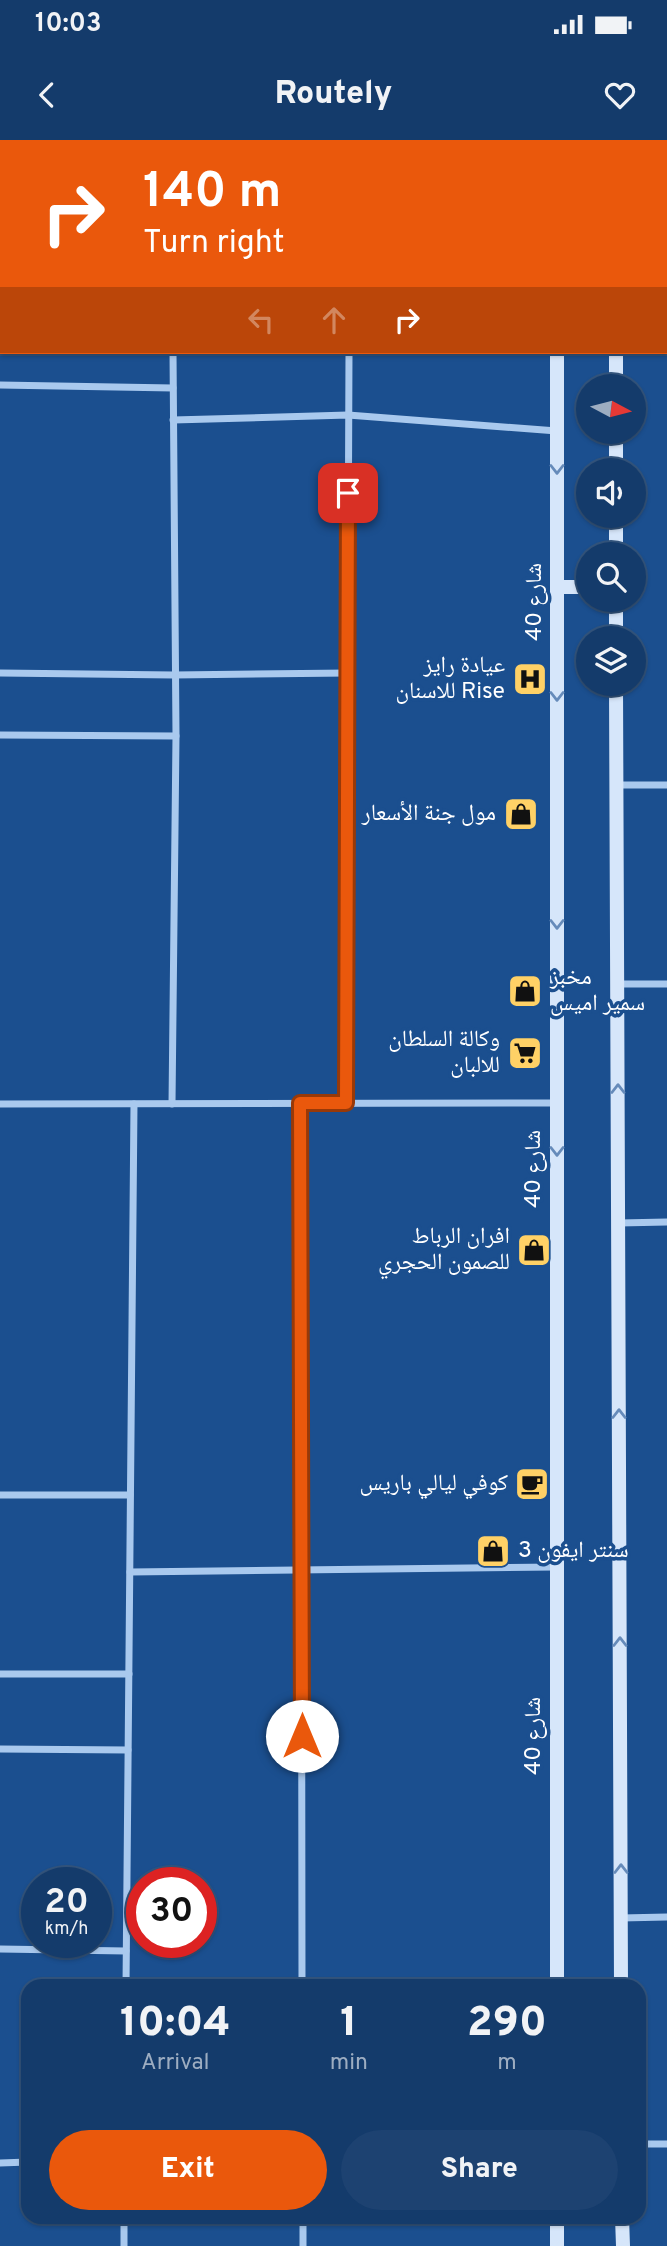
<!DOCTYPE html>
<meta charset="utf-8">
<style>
:root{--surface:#143b6b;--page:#1d4271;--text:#f1f3f6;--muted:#9dadc1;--line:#33557e;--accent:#ea580c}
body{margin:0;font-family:Overpass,"Noto Naskh Arabic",sans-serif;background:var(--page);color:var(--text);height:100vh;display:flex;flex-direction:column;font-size:26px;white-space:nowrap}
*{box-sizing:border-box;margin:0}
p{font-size:23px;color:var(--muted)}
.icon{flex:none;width:38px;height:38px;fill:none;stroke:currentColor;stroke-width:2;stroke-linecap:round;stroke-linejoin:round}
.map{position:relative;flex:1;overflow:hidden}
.details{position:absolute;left:21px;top:1839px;width:625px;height:245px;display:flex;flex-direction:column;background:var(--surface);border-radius:21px;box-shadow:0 2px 5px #0004,0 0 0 2px var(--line)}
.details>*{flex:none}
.banner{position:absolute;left:0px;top:0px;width:668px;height:214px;box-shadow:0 2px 5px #0004,0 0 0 2px var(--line);background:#ea580c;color:#fff;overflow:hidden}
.needle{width:46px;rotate:97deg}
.fabs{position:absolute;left:576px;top:234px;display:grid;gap:14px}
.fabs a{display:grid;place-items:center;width:70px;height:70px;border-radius:50%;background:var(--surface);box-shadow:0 2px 5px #0004,0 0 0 2px var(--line);font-size:35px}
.speed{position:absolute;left:21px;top:1727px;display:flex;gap:14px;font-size:35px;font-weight:700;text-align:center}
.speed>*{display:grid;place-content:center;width:91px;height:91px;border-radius:50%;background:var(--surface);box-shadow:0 2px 5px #0004,0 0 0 2px var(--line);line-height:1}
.speed small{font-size:18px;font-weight:400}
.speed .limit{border:10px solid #d22;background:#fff;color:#111}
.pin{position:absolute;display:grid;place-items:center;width:60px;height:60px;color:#fff;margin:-30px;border-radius:14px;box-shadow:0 4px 10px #0006}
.me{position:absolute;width:77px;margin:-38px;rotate:0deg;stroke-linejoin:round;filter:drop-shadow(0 0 5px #0008)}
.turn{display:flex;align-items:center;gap:24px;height:147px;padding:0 28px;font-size:32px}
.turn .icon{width:91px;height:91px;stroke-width:2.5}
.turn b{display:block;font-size:49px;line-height:60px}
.lanes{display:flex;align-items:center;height:66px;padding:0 28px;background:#0003;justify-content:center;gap:35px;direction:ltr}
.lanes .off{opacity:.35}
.eta{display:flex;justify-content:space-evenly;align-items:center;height:119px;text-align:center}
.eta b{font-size:42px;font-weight:800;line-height:49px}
.button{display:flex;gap:14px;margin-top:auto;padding:14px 28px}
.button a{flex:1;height:80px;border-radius:42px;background:var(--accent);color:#fff;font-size:28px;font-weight:800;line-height:80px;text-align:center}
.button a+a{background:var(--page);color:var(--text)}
.status{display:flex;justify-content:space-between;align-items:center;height:49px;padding:0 35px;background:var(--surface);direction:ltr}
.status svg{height:19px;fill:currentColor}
header{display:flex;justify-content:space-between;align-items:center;height:91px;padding:0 28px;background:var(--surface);font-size:32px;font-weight:800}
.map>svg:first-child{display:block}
</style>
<div class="status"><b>10:03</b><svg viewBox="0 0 49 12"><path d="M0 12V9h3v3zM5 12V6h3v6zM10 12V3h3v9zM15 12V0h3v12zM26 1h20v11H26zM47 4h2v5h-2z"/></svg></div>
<header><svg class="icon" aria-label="back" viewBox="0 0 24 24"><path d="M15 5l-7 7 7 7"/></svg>Routely<svg class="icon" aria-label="heart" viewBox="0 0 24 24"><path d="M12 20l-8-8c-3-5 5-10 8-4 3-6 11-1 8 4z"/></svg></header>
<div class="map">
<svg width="667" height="2106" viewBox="0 0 667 2106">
<rect width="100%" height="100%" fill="#1b4f8f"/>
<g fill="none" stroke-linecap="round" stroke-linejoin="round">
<!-- street -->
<g stroke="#a9c9ee" stroke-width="7">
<polyline points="174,2 174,0"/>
<polyline points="350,2 350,0"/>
<polyline points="0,71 2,71"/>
<polyline points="0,245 173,248"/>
<polyline points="173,280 348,275 557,291"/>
<polyline points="0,533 174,535 348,533"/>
<polyline points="0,595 176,596"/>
<polyline points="617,645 667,645"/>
<polyline points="618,844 667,844"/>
<polyline points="301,963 302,1846"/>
<polyline points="346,963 349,212"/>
<polyline points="0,964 557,963"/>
<polyline points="172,964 176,596 173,212"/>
<polyline points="619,1083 667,1082"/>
<polyline points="0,1355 130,1355"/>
<polyline points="130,1432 556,1427"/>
<polyline points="0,1534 129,1534"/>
<polyline points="0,1609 128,1610"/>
<polyline points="621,1778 667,1777"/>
<polyline points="0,1809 126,1811"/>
<polyline points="126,1846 134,964"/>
<polyline points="639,2004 667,2004"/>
<polyline points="0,2023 28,2022"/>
<polyline points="303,2077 303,2106"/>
<polyline points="124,2106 124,2077"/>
</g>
<!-- secondary -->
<g stroke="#d6e6fa" stroke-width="14">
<polyline points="557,0 557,2"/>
<polyline points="617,2 617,0"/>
<polyline points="616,247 616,212"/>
<polyline points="616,331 616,292"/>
<polyline points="616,415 616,376"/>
<polyline points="557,447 588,447"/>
<polyline points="616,460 616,499"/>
<polyline points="616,544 621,1846"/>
<polyline points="557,1846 557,212"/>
<polyline points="622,2077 623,2106"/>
<polyline points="557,2106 557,2077"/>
</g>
</g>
<!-- one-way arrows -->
<defs><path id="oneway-chevron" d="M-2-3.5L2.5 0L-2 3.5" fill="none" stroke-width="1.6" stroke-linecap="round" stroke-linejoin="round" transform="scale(1.75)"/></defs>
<g stroke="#668bba">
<use href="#oneway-chevron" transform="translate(557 329) rotate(90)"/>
<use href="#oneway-chevron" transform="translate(557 556) rotate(90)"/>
<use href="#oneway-chevron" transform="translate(557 784) rotate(90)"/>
<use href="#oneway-chevron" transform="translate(618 949) rotate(-90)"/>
<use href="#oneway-chevron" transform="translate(557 1011) rotate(90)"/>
<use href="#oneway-chevron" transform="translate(619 1274) rotate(-90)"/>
<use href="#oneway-chevron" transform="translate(620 1502) rotate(-90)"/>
<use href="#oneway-chevron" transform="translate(621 1729) rotate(-90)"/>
</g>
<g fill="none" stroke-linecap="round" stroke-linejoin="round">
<!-- route casing -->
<g stroke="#983908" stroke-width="18">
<polyline id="route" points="302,1596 300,963 346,963 348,353"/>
</g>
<!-- route -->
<use href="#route" stroke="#ea580c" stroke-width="12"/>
</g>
<!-- icons -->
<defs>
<g id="hospital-square" transform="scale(1.75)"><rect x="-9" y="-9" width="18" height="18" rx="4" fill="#ffd166" stroke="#1b4f8f"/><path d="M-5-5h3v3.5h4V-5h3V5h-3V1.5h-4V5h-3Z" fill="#111"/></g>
<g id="shop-square" transform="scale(1.75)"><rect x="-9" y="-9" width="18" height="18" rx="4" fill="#ffd166" stroke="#1b4f8f"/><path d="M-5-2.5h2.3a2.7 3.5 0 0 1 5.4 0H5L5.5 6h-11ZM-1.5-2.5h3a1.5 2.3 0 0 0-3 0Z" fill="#111"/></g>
<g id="supermarket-square" transform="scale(1.75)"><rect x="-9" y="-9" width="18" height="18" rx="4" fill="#ffd166" stroke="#1b4f8f"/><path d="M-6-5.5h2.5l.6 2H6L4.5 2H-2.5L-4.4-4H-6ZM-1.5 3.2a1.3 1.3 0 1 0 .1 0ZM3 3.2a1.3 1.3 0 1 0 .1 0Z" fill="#111"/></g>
<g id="cafe-square" transform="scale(1.75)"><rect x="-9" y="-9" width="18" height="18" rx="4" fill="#ffd166" stroke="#1b4f8f"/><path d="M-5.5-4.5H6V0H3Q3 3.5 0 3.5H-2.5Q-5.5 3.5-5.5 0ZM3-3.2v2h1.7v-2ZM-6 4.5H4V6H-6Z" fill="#111"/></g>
</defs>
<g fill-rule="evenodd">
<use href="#hospital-square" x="530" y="539"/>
<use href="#shop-square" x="521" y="674"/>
<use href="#shop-square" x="525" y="851"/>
<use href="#supermarket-square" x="525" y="913"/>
<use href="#shop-square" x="534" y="1110"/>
<use href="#cafe-square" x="532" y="1344"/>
<use href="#shop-square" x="493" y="1411"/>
</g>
<g text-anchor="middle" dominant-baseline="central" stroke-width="7" stroke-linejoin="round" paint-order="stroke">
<!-- street labels -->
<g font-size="23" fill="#fff" stroke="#1b4f8f">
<text transform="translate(535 462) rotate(-90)">شارع 40</text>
<text transform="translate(534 1029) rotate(-90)">شارع 40</text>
<text transform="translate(534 1596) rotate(-90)">شارع 40</text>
</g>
<!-- poi labels -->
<g font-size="23" fill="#fff" stroke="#1b4f8f" text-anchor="end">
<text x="505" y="526">عيادة رايز<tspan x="505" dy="26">للاسنان Rise</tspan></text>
<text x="496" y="674">مول جنة الأسعار</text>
<text x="550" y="838" text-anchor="start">مخبز<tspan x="550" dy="26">سمير اميس</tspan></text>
<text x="500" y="900">وكالة السلطان<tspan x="500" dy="26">للالبان</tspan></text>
<text x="510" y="1097">افران الرباط<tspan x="510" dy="26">للصمون الحجري</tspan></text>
<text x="508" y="1344">كوفي ليالي باريس</text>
<text x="518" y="1411" text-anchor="start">سنتر ايفون 3</text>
</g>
</g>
</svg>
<div class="fabs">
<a><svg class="needle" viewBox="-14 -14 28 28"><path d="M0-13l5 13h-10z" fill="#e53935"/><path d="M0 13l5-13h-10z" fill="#9dadc1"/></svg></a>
<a><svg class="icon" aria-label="sound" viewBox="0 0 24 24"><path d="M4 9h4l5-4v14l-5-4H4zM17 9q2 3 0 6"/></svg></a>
<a><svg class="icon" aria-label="search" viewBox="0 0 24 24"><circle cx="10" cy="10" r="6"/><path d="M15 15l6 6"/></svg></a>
<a><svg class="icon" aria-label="layers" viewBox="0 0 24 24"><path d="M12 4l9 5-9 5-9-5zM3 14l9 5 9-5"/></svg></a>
</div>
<div class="speed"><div>20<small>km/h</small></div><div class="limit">30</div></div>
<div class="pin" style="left:348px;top:353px;background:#d93025"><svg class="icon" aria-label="arrive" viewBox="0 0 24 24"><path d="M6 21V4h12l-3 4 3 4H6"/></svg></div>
<svg class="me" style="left:302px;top:1596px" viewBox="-20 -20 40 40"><circle r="19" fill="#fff"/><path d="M0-13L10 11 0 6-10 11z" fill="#ea580c"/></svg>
<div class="banner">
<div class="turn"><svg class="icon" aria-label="right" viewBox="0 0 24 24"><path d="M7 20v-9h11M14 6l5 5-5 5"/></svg><div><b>140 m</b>Turn right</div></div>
<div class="lanes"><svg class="icon off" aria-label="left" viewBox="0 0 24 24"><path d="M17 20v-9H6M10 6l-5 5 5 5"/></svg><svg class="icon off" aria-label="ahead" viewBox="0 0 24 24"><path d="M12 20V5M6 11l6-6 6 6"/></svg><svg class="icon" aria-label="right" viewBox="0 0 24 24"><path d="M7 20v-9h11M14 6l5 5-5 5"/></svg></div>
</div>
<section class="details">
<div class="eta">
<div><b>10:04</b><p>Arrival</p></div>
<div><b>1</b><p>min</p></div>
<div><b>290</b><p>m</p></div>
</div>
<div class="button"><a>Exit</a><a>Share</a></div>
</section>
</div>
